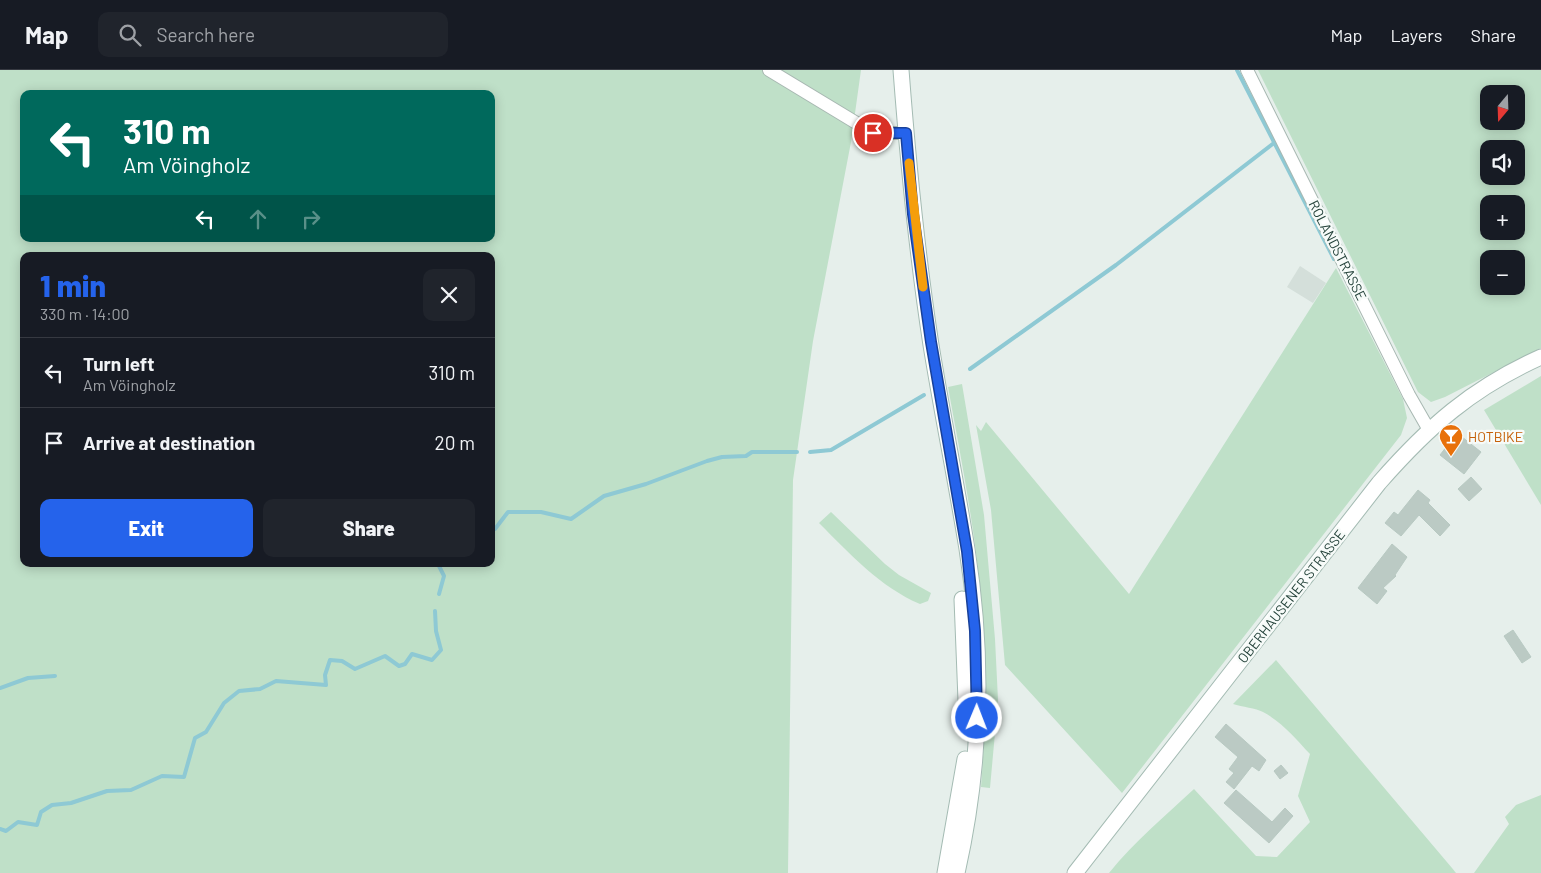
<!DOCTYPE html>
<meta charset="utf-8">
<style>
:root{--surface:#171b24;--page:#20242c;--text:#f1f3f6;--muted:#9ea1a6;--line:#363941;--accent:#2563eb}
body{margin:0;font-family:Barlow,sans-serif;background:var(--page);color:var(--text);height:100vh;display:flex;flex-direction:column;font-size:19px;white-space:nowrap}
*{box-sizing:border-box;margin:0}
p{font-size:16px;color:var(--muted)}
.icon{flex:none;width:28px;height:28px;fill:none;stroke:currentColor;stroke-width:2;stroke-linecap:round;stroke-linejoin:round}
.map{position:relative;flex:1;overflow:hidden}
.details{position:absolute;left:20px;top:182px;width:475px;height:315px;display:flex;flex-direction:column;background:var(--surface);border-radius:10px;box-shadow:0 2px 12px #0003}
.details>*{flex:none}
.banner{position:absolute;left:20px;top:20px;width:475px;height:152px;border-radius:10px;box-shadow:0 2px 12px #0003;background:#00695c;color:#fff;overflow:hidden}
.needle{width:32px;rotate:199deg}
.controls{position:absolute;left:1480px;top:15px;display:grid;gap:10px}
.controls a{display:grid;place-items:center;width:45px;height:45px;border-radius:10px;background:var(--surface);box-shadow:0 2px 12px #0003;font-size:25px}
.pin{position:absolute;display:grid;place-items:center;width:42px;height:42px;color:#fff;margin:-21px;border:2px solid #fff;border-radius:50%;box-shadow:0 1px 5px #0007}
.me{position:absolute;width:55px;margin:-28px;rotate:1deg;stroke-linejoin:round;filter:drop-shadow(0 0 4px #0008)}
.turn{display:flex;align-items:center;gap:18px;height:105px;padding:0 20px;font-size:22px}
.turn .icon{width:65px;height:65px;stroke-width:2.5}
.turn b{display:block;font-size:35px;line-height:42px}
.lanes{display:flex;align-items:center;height:48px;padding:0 20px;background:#0003;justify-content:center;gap:25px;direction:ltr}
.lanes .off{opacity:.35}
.round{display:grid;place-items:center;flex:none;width:52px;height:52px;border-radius:10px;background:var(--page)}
.summary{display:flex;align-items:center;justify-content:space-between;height:85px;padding:0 20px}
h1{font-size:30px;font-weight:800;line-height:38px;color:var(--accent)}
.button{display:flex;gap:10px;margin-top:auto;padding:10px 20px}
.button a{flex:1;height:58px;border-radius:10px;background:var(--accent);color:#fff;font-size:20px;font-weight:800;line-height:58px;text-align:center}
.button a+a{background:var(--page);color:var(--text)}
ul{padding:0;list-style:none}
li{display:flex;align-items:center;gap:15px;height:70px;padding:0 20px;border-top:1px solid var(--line)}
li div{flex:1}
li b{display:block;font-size:19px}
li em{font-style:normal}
header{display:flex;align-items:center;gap:30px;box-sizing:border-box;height:70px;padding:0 25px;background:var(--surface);border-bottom:1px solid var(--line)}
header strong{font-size:24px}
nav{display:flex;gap:28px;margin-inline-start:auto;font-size:18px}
.search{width:350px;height:45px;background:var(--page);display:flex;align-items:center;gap:12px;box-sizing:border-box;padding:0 18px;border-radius:10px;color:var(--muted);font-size:19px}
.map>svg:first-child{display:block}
</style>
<header>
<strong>Map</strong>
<div class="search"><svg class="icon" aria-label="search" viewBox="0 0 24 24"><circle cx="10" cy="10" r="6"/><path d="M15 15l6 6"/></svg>Search here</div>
<nav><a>Map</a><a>Layers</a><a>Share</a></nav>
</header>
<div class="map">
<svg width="1541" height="803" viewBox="0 0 1541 803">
<rect width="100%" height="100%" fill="#e6efeb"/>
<!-- built -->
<polygon fill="#d4dfda" points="1300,196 1326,213 1313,233 1287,217"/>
<!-- green -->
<g fill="#bfe0c8" fill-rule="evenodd">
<path d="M0,0H861L851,72L813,271L793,410L788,803H0ZM24,24H491V169H24ZM24,186H491V494H24Z"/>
<path d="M1258,0H1541V278L1445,327L1431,332L1418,322ZM1489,24H1516V51H1489ZM1489,79H1516V106H1489ZM1489,134H1516V161H1489ZM1489,189H1516V216H1489Z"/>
<polygon points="1336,198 1403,329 1407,348 1401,365 1122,723 1005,595 991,440 976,355 981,361 986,352 1129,524"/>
<polygon points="1541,306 1541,435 1484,340"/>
<path d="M962,314L984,445L995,569L998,630L990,718L981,717C984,678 986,638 985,599C984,504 965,410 948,317Z"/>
<path d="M831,442L885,494L899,505L931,523L928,531L920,534C880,517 850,484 819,453Z"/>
<path d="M1276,590L1452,798L1456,803H1109C1135,771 1164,747 1194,719L1256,786L1277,787L1310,752L1298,726L1310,684C1296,669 1282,652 1263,642C1256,638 1242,637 1233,634Z"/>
<polygon points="1541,725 1541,803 1474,803 1509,754 1505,747 1516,735"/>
</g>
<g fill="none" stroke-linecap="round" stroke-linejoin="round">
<!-- stream -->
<g stroke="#8ec9d4" stroke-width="4">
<polyline points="1237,0 1334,189"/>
<polyline points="970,299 1116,195 1274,73"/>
<polyline points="810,382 831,380 924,325"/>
<polyline points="491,458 495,459 508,442 541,442 571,449 604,426 646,414 707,391 722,387 746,386 752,382 797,382"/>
<polyline points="438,494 444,506 439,524"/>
<polyline points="0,618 28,608 55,606"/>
<polyline points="0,759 6,761 18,752 37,755 41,742 52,735 71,733 107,721 131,720 162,706 184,707 195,668 206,662 224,633 239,621 260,619 276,611 326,615 325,605 330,590 342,591 355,599 385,586 399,596 405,594 412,584 432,590 441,580 436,561 435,541"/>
</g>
</g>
<!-- building -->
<g fill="#bbcac4" stroke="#b8c9c2">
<polygon points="1457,363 1481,382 1464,404 1440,385"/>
<polygon points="1471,407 1482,419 1469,431 1458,419"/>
<polygon points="1418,420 1430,430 1428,433 1450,455 1440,466 1419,445 1401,466 1385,453 1394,442 1398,445"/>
<polygon points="1392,474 1407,487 1395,505 1396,506 1383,518 1387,521 1377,534 1358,518"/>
<polygon points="1513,560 1531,587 1522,593 1504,566"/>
<polygon points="1226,654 1266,690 1259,701 1252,696 1234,719 1226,712 1234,703 1229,699 1238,687 1215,667"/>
<polygon points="1281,695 1288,703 1280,709 1274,701"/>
<polygon points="1236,720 1272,752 1285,738 1293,746 1269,773 1224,733"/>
</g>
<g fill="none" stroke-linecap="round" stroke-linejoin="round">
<!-- street casing -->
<g stroke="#a8b8b2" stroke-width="14">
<g id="street">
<polyline points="769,0 873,63 906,63"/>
<polyline points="1247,0 1409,325 1429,360"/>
</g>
</g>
<!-- secondary casing -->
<g stroke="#a4bbb3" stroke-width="17">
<g id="secondary">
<path d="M901,0C908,92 917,184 931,275C942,343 956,411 967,479C984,586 981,697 957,803"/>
<polyline points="962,529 967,656"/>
<polyline points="945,803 965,689"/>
<path d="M1075,803L1379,413C1429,356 1472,318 1541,287"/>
</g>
</g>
<!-- street -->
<use href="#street" stroke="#fff" stroke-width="12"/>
<!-- secondary -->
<use href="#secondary" stroke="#fff" stroke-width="15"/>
</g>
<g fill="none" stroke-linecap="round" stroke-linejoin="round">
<!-- route casing -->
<g stroke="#184099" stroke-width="12">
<polyline id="route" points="873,63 906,63 913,144 931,272 967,481 975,561 977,648"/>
</g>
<!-- route -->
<use href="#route" stroke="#2563eb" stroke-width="9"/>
<!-- slow -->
<polyline stroke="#f59e0b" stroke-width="9" points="909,93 923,217"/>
</g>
<!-- icons -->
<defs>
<g id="bar-pin" transform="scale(1.25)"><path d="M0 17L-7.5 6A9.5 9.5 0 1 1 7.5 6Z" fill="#e8710a" stroke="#f7fbf9"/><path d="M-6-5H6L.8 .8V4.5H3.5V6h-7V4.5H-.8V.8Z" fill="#fff"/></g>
</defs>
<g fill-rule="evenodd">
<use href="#bar-pin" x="1451" y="366"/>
</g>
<g text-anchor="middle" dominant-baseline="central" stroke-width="4.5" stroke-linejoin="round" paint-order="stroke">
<!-- street labels -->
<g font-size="14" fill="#24423a" stroke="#f7fbf9">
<text transform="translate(1338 180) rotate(63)">ROLANDSTRASSE</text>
<text transform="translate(1291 526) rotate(-52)">OBERHAUSENER STRASSE</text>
</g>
<!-- food labels -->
<g font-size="14" fill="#c56008" stroke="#f7fbf9" text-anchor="start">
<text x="1468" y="366">HOTBIKE</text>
</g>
</g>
</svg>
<div class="controls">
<a><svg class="needle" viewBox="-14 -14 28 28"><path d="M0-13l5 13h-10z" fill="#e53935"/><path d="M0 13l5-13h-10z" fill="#9ea1a6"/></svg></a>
<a><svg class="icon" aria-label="sound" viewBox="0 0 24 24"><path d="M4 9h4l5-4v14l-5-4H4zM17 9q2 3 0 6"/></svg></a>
<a>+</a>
<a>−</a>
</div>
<div class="pin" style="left:873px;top:63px;background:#d93025"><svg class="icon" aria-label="arrive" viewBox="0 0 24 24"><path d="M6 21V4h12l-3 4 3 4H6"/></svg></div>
<svg class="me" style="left:977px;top:648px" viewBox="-20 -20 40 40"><circle r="17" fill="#2563eb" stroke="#fff" stroke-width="3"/><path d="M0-11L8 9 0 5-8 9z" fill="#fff"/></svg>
<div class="banner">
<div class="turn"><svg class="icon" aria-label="left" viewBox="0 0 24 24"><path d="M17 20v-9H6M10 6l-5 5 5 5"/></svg><div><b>310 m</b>Am Vöingholz</div></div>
<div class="lanes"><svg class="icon" aria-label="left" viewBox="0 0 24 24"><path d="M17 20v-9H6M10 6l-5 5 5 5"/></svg><svg class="icon off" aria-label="ahead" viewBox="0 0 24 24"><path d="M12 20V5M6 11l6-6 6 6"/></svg><svg class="icon off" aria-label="right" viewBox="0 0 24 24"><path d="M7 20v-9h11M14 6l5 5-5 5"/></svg></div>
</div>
<section class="details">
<div class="summary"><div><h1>1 min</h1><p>330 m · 14:00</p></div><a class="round"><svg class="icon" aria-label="close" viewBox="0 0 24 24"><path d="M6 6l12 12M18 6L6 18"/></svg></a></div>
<ul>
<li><svg class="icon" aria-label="left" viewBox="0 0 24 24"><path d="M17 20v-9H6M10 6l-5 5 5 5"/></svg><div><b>Turn left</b><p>Am Vöingholz</p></div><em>310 m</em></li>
<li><svg class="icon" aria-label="arrive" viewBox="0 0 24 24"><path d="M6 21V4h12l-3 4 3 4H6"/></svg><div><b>Arrive at destination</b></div><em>20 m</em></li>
</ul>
<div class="button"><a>Exit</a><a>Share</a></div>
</section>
</div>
